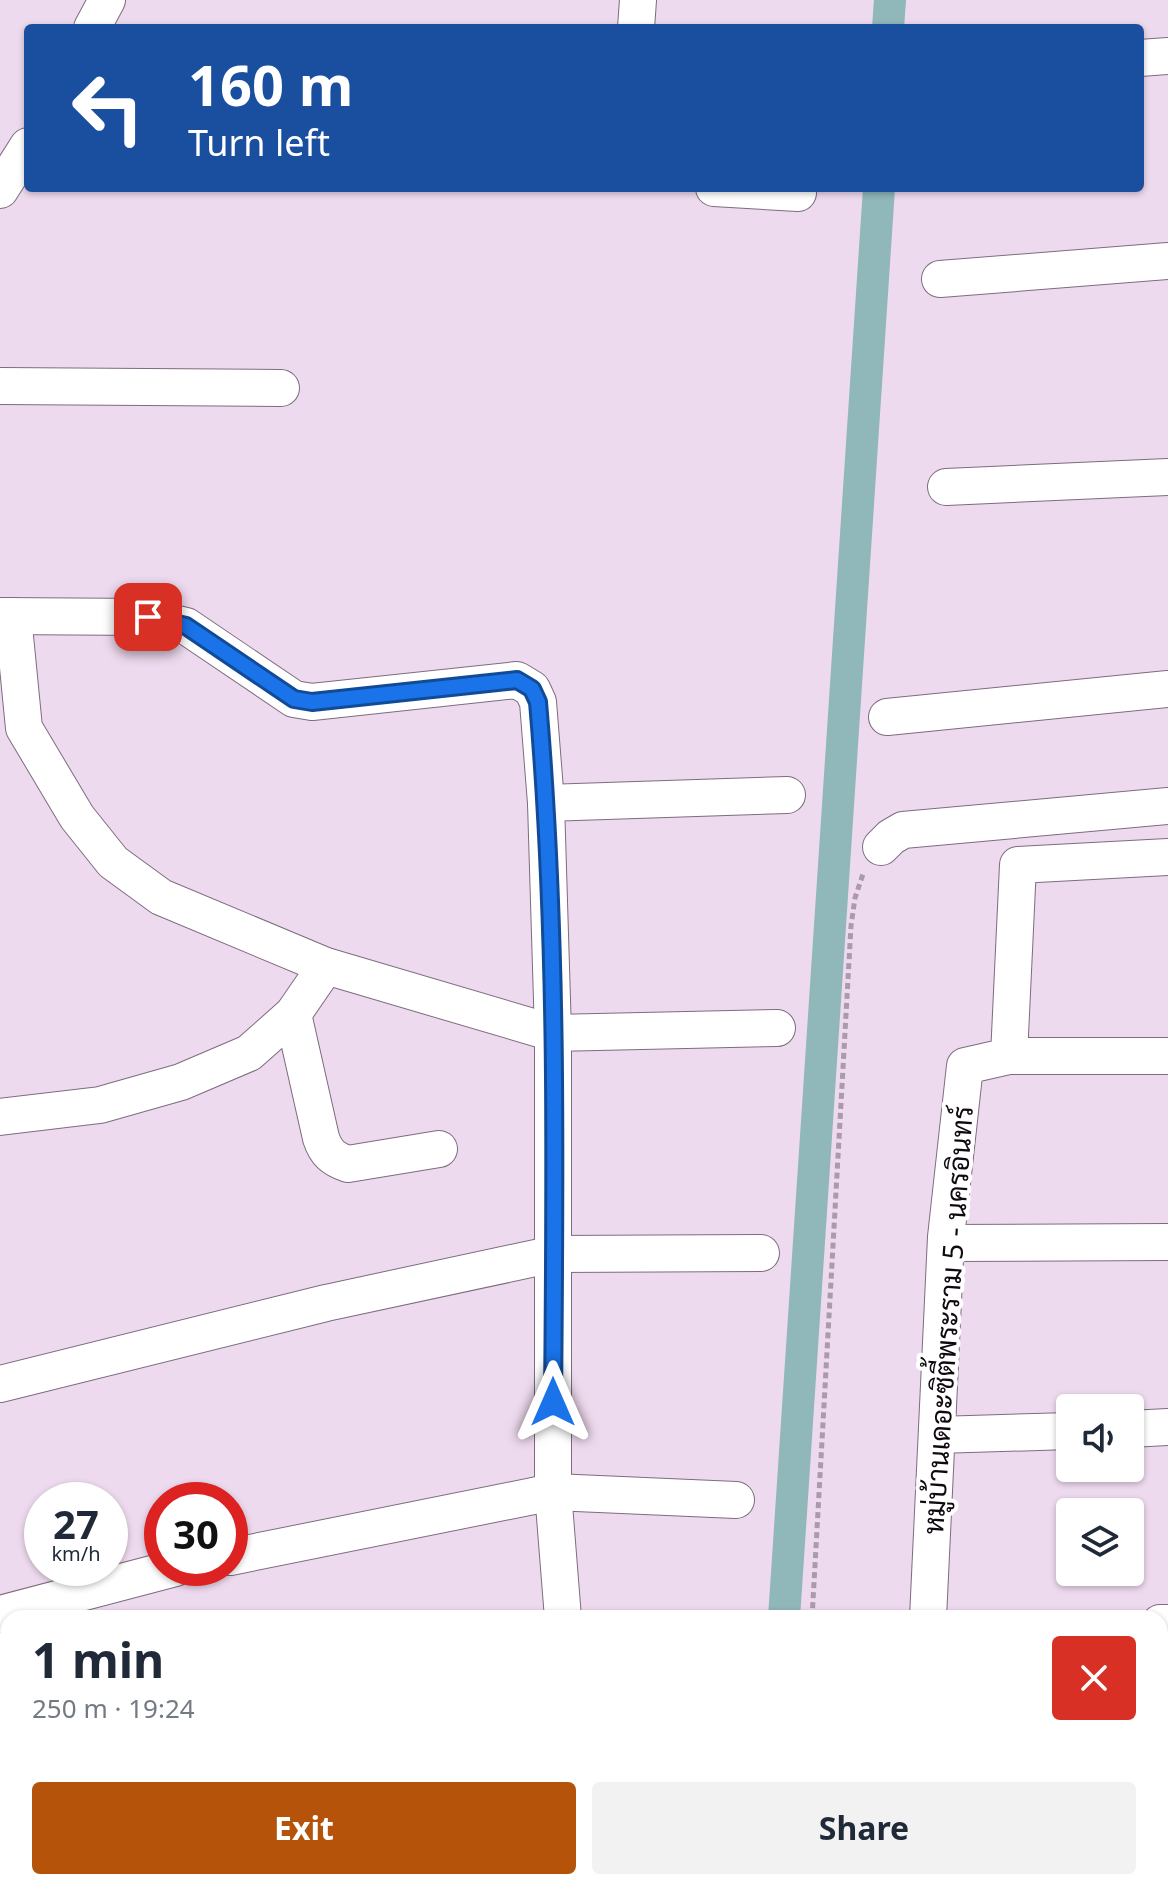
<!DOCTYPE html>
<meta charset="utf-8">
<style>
:root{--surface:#fff;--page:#f2f2f3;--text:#1f2937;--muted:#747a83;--accent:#b45309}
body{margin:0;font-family:"Noto Sans",Sarabun,sans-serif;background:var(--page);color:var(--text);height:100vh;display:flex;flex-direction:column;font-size:30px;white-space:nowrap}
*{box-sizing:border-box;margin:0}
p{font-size:26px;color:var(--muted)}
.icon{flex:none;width:44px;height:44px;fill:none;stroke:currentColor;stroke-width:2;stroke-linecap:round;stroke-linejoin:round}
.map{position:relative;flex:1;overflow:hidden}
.side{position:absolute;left:0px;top:1610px;width:1168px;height:280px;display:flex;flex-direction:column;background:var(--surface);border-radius:24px 24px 0 0;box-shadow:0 2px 6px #0004}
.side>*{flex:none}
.banner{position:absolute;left:24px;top:24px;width:1120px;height:168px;border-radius:8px;box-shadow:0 2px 6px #0004;background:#1a4fa0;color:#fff;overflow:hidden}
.tools{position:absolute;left:1056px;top:1394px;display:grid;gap:16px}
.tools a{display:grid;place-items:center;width:88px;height:88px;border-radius:8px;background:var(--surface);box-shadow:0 2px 6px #0004;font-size:40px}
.speed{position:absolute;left:24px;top:1482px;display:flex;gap:16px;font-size:40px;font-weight:700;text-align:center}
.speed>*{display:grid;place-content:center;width:104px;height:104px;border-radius:50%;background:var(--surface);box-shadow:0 2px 6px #0004;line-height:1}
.speed small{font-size:20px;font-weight:400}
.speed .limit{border:12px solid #d22;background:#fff;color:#111}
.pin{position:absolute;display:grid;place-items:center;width:68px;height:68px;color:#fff;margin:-34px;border-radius:16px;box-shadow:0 4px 12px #0006}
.me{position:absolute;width:88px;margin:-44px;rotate:0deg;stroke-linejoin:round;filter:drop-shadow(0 0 6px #0008)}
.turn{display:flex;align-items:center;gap:28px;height:168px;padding:0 32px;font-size:36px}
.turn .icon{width:104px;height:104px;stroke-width:2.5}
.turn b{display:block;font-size:56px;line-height:68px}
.round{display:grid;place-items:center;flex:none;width:84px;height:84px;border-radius:8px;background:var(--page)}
.headline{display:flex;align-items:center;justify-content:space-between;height:136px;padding:0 32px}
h1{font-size:48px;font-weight:700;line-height:60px}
.cta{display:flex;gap:16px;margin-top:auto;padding:16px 32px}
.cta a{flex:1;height:92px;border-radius:8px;background:var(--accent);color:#fff;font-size:32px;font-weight:700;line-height:92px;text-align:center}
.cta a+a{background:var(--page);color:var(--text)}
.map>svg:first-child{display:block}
</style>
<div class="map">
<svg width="1168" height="1890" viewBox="0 0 1168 1890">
<rect width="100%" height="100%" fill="#eedaee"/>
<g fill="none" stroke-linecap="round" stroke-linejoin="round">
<!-- canal -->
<g stroke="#90b7ba" stroke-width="32">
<polyline points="888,28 890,0"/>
<polyline points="784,1618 879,188"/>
<polyline points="755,1890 756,1882"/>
</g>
<!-- minor casing -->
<g stroke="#7d6c7e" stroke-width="38">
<g id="minor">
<polyline points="92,28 107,0"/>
<polyline points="636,28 638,0"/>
<polyline points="1140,58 1168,56"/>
<polyline points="714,188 798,193"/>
<polyline points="0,190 28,146"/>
<polyline points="940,279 1168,261"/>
<polyline points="0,386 281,388"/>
<polyline points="946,487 1168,477"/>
<polyline points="0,616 148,617 186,626 294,699 312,702 517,680 532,689 538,702 546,803 553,1033 553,1492 563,1618"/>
<polyline points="13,616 24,728 77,817 113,862 161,897 326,966 553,1033 777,1028"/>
<polyline points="887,717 1168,689"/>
<polyline points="546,803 787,795"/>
<polyline points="881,847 891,837 903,830 1168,806"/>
<path d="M293,1014L321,1138C326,1153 333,1159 348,1164L439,1149"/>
<polyline points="1009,1056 1168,1056"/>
<polyline points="0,1117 100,1105 181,1082 249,1053 293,1014 326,966"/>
<polyline points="946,1243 1168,1242"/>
<polyline points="0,1384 326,1303 554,1254 761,1253"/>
<polyline points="1130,1429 1168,1427"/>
<polyline points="937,1435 1070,1431"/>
<polyline points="230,1557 553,1492 736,1500"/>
<polyline points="0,1614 175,1568"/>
<polyline points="928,1618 946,1237 965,1066 1009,1056 1018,865 1168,857"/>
<polyline points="1160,1623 1168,1623"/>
<polyline points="1160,1813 1168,1813"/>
<polyline points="0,1867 8,1864"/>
<polyline points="921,1890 921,1882"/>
</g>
</g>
<!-- path -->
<polyline stroke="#aa9aaa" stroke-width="5" stroke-dasharray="6 4" stroke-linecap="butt" points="812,1618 851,926 855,898 863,874"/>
<!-- minor -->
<use href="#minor" stroke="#fff" stroke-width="36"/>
</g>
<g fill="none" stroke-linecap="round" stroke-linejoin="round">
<!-- route casing -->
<g stroke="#114b97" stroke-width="20">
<path id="route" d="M148,617L186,626L294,699L312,702L517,680L532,689L538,702C558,934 555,1169 553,1402"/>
</g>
<!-- route -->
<use href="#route" stroke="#1a73e8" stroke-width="14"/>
</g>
<g text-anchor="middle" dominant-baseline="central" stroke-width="8" stroke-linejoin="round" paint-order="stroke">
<!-- street labels -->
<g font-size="28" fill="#100a10" stroke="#fff">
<text transform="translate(947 1320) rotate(-86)">หมู่บ้านเดอะซิตี้พระราม 5 - นครอินทร์</text>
</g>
</g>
</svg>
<div class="tools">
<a><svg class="icon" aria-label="sound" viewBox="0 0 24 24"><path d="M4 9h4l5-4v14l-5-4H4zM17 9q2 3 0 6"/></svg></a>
<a><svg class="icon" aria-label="layers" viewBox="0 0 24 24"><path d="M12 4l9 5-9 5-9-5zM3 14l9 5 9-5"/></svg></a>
</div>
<div class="speed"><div>27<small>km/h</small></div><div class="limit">30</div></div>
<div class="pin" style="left:148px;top:617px;background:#d93025"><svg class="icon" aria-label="arrive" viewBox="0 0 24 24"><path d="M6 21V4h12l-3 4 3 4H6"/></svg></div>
<svg class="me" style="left:553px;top:1402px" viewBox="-20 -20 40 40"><path d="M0-17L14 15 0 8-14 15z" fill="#1a73e8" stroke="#fff" stroke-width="4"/></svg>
<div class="banner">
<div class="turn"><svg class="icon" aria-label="left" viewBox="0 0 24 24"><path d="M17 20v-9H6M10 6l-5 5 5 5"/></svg><div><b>160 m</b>Turn left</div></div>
</div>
<section class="side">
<div class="headline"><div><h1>1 min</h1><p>250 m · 19:24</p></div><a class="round" style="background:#d93025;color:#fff"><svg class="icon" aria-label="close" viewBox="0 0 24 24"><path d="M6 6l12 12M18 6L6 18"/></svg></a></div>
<div class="cta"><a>Exit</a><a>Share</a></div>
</section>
</div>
